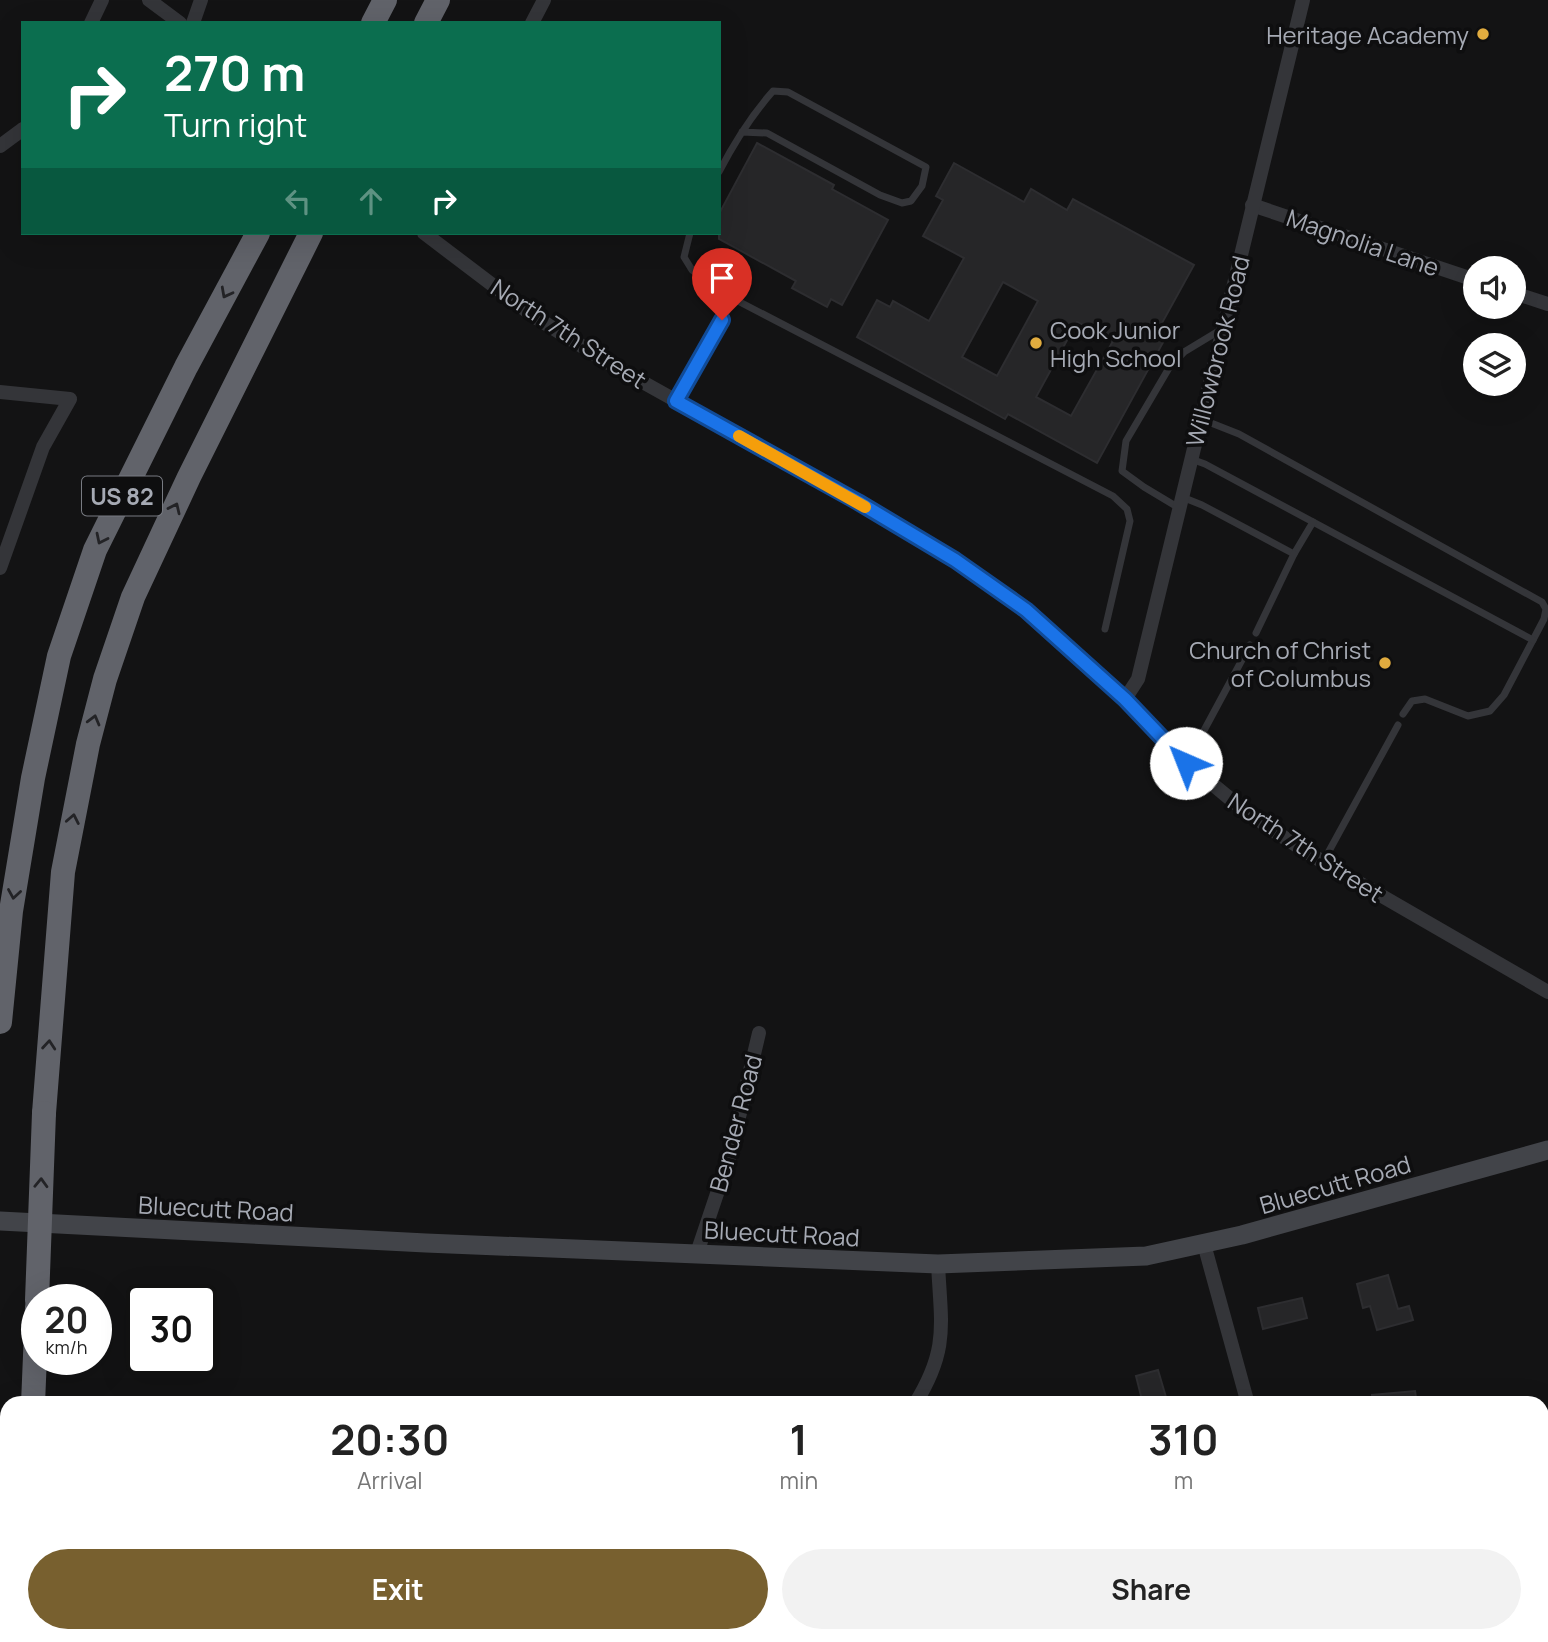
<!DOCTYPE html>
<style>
:root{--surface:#fff;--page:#f2f2f2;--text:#222;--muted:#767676;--accent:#78602f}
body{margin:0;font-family:Manrope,sans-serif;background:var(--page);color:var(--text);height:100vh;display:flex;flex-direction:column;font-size:26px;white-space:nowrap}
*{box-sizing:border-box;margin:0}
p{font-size:23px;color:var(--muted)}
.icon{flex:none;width:38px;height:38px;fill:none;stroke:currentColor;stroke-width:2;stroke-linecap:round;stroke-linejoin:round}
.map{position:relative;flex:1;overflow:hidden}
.details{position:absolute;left:0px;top:1396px;width:1549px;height:247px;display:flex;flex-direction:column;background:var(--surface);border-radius:21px 21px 0 0;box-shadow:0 7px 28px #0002}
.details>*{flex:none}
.banner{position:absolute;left:21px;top:21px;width:700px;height:214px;border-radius:0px;box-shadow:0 7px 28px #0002;background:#0b6e4f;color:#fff;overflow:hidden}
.fabs{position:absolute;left:1463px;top:256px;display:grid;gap:14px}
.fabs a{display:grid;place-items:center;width:63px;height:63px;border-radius:50%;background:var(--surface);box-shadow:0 7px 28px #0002;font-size:35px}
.speed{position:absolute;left:21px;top:1284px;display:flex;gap:14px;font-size:35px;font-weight:700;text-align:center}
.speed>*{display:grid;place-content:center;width:91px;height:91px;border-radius:50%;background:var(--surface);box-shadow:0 7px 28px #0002;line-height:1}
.speed small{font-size:18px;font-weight:400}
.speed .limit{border:4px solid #111;border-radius:10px;background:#fff;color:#111}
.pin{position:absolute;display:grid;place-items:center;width:60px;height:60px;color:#fff;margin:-72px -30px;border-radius:50% 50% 50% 0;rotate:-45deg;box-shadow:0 0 7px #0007}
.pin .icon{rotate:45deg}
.me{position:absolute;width:77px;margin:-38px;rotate:316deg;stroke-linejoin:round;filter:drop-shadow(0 0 5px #0008)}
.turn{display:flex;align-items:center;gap:24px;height:147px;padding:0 28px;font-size:32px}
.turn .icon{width:91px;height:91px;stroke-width:2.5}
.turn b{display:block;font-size:49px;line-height:60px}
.lanes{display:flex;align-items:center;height:66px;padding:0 28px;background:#0003;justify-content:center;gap:35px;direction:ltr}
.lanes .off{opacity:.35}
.eta{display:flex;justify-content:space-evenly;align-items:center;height:119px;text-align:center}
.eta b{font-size:42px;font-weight:700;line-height:49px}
.primary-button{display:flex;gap:14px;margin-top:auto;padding:14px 28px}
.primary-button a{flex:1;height:80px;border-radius:42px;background:var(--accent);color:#fff;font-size:28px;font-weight:700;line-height:80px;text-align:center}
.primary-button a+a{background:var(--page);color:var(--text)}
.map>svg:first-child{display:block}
</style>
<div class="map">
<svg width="1548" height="1642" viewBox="0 0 1548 1642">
<rect width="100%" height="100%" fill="#131314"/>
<!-- building -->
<g fill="#262628" stroke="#2d2d30" stroke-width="2" fill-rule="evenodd">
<polygon points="757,143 834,185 832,189 888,220 842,305 831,299 827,307 792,288 796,281 719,239 719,214"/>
<path d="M954,163L1024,202L1031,189L1067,210L1073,199L1194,265L1157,332L1166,337L1097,463L1008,414L1005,419L857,337L877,300L890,307L893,301L929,321L964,258L923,236L943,200L936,196ZM1003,282L1038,301L997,376L962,357ZM1077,322L1113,341L1071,416L1036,397Z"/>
<polygon points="1388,1275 1398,1309 1409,1306 1413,1320 1377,1330 1370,1306 1363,1308 1357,1284"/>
<polygon points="1302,1298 1307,1318 1263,1329 1258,1308"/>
<polygon points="1158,1370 1168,1404 1143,1404 1136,1376"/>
<polygon points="1415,1391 1417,1404 1373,1404 1372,1395"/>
</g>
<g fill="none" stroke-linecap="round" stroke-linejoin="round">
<!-- lane -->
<g stroke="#343539" stroke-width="7">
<path d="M719,172C734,143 751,116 773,91L788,92L926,167L922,186L911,201L902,203L880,195L767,133L742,132"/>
<polyline points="690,233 684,257 692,270 734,299 1113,496 1127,509 1130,521 1105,629"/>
<polyline points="676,400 734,299"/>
<polyline points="1201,419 1239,434 1542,602 1546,609 1544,619 1504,695 1490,711 1468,716 1425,699 1412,701 1403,714"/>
<polyline points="1191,459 1205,464 1533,640"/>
<polyline points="1182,497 1202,505 1294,554 1313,522"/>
<polyline points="1179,508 1144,487 1122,471 1126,441 1169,368 1184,352 1222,329"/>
<polyline points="1256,633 1294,554"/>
<polyline points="1187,762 1250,645"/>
<polyline points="1323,862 1398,725"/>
</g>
<!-- street -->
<g stroke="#343539" stroke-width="14">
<polyline points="149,0 180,23"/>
<polyline points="91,23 102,0"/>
<polyline points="193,23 201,0"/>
<polyline points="532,23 544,0"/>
<polyline points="0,146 23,129"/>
<polyline points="1252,205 1475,280"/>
<polyline points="424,233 532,315 612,365 858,502 955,560 1025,610 1125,699 1187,763 1234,802 1277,833 1323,862 1548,992"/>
<polyline points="1514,293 1548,304"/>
<polyline points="0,392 70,399 43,447 0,568"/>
<polyline points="1125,699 1138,679 1303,0"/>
<polyline points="1204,1244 1248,1404"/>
<polyline points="697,1253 730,1155 759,1033"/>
<path d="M915,1404C949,1349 941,1325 938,1264"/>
<polyline points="876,1636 883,1642"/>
<polyline points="1351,1636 1356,1642"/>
</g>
<!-- secondary -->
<polyline stroke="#424449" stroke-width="19" points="0,1221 426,1243 938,1264 1146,1256 1242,1235 1548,1150"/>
<!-- highway -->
<g stroke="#61636a" stroke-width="24">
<polyline points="373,23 385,0"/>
<polyline points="426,23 438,0"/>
<polyline points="0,1022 11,911 33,778 59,656 95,550 186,367 258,233"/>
<polyline points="44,1113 63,872 88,744 105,679 133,597 189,477 311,233"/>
<polyline points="33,1404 37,1307"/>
<polyline points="47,1636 47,1642"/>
<polyline points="22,1642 22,1636"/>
</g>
<!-- highway-bridge -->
<polyline stroke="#61636a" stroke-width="24" points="37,1300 44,1113"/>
</g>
<!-- one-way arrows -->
<defs><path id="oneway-chevron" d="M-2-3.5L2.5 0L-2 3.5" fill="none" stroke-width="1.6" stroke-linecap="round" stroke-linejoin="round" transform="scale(1.75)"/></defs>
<g stroke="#232326">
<use href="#oneway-chevron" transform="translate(226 293) rotate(118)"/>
<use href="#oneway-chevron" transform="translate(175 508) rotate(-65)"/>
<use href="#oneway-chevron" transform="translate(101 539) rotate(116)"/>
<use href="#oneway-chevron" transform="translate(94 720) rotate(-75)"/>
<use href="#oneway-chevron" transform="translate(73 819) rotate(-79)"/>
<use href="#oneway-chevron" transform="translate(14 894) rotate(99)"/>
<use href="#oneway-chevron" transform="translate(49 1045) rotate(-85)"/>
<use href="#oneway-chevron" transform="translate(41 1183) rotate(-88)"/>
</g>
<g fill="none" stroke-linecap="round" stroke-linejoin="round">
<!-- route casing -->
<g stroke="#114b97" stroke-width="18">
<polyline id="route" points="722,320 676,401 858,502 955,560 1026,610 1125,699 1186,763"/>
</g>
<!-- route -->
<use href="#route" stroke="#1a73e8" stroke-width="12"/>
<!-- slow -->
<polyline stroke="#f59e0b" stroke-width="12" points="739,436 865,507"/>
</g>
<!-- markers -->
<g fill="#e1ac3f" stroke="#0e0e0f" stroke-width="2.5">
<circle cx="1483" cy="34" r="7"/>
<circle cx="1036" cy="343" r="7"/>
<circle cx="1385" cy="663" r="7"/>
</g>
<g text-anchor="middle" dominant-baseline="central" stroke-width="7" stroke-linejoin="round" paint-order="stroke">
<!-- shield labels -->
<rect fill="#0e0e0f" stroke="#787b82" stroke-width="2" x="82" y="476.5" width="80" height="39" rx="5"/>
<g font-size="23" font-weight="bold" fill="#a6aab4">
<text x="122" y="496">US 82</text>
</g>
<!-- poi labels -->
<g font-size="24" fill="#a6aab4" stroke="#0e0e0f" text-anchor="end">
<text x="1469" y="34">Heritage Academy</text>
<text x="1050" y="329" text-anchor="start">Cook Junior<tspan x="1050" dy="28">High School</tspan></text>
<text x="1371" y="649">Church of Christ<tspan x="1371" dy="28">of Columbus</tspan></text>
</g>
<!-- street labels -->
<g font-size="24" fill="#a6aab4" stroke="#0e0e0f">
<text transform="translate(1363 242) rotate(19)">Magnolia Lane</text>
<text transform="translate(569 333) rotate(33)">North 7th Street</text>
<text transform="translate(1217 351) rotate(-76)">Willowbrook Road</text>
<text transform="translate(1306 847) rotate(33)">North 7th Street</text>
<text transform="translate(735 1123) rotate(-75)">Bender Road</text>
<text transform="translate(1335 1184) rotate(-16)">Bluecutt Road</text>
<text transform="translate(216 1208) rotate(3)">Bluecutt Road</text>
<text transform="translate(782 1233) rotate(3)">Bluecutt Road</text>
</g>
</g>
</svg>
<div class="fabs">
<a><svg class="icon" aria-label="sound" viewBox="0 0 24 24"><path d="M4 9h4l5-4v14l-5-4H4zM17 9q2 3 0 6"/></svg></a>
<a><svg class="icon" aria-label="layers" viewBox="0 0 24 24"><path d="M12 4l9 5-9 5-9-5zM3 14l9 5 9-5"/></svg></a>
</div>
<div class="speed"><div>20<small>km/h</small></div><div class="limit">30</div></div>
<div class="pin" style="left:722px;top:320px;background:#d93025"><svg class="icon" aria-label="arrive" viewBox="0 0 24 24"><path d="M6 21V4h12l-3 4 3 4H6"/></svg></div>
<svg class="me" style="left:1186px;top:763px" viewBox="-20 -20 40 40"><circle r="19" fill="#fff"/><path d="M0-13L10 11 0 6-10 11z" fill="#1a73e8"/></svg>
<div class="banner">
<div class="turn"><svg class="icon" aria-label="right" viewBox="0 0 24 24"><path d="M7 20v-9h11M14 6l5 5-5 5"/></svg><div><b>270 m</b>Turn right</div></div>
<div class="lanes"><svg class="icon off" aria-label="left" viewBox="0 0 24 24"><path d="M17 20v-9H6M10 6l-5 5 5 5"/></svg><svg class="icon off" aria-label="ahead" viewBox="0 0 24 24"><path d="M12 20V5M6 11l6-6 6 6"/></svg><svg class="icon" aria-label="right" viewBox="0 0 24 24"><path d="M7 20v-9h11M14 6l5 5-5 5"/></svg></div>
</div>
<section class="details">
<div class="eta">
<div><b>20:30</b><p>Arrival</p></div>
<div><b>1</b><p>min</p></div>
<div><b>310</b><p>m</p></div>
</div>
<div class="primary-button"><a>Exit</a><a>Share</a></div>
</section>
</div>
